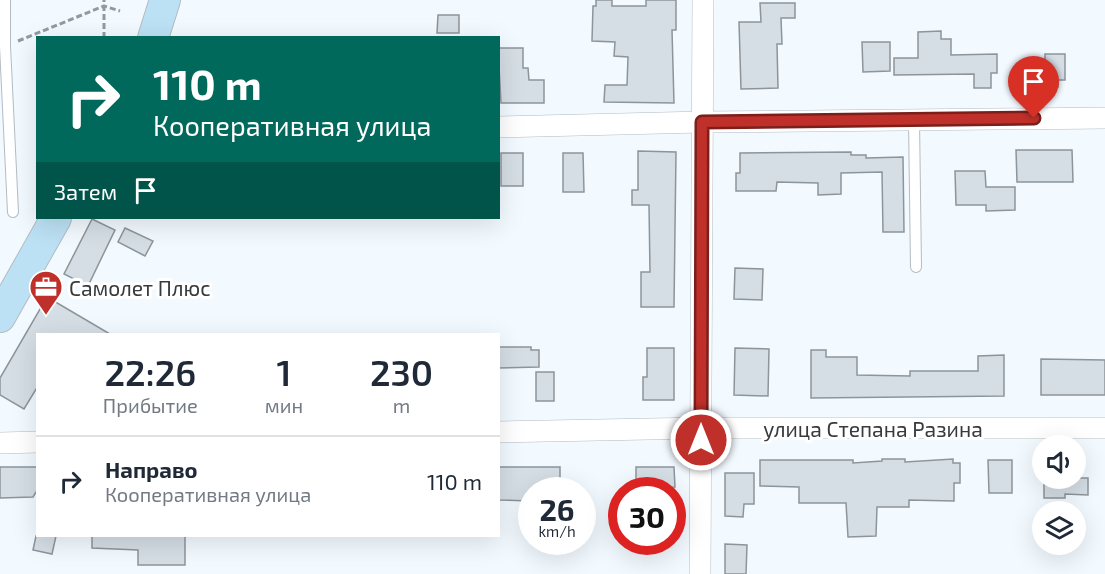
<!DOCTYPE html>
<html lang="ru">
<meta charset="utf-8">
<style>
:root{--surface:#fff;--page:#f2f2f3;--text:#1f2937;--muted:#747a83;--line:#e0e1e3}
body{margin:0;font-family:"Exo 2",sans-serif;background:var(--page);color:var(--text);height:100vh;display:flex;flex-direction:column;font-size:22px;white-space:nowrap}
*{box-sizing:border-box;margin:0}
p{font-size:20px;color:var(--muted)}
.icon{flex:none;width:33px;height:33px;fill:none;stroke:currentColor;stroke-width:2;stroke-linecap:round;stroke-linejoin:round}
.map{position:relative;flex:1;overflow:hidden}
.drawer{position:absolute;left:36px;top:333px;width:464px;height:204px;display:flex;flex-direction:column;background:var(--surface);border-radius:0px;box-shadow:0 6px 24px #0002}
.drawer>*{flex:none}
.hud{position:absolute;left:36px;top:36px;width:464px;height:183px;border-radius:0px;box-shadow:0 6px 24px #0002;background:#00695c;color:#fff;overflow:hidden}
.fabs{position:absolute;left:1032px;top:435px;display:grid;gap:12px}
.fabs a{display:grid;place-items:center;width:54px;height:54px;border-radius:50%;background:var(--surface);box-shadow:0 6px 24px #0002;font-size:30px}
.speed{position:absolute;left:518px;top:477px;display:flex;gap:12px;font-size:30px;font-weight:700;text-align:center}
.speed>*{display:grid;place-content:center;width:78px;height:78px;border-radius:50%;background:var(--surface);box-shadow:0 6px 24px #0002;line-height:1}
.speed small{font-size:15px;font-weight:400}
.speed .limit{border:9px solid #d22;background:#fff;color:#111}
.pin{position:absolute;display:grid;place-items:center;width:51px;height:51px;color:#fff;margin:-62px -26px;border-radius:50% 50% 50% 0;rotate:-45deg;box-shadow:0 0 6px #0007}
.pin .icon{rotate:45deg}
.me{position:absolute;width:66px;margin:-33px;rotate:0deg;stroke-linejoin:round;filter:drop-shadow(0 0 4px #0008)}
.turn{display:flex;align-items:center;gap:21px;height:126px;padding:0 18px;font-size:27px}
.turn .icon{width:78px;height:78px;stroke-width:2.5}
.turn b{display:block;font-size:42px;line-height:51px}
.then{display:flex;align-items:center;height:57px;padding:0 18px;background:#0003;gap:12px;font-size:22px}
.eta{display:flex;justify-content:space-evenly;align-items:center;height:102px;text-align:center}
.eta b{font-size:36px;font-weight:600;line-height:42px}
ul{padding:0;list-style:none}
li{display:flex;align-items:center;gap:18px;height:90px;padding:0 18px;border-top:2px solid var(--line)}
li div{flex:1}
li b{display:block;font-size:22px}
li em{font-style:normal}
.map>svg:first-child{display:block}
</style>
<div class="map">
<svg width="1105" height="574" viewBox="0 0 1105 574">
<rect width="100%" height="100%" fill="#f2f9ff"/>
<!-- building -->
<g fill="#d5dee5" stroke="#8d959b" stroke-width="1.5">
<polygon points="596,0 612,0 612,6 646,6 646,0 676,0 676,30 672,30 674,103 604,102 605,85 627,85 628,57 614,56 615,42 592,41 593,6 596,6"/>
<polygon points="760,3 795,3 795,18 781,18 782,44 777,44 778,88 741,89 739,22 761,22"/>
<polygon points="438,15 459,15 459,33 437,33"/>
<polygon points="941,31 941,39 951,39 951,55 997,54 997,73 991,73 991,88 974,88 974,74 894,75 894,58 918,58 918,32"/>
<polygon points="862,42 890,42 890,71 863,72"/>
<polygon points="498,48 523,48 523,68 528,68 529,80 544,80 544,103 501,103"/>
<polygon points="1045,54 1065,54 1065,80 1058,80 1058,87 1033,88 1033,72 1045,72"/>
<polygon points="1016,150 1072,150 1073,182 1017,182"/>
<polygon points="638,151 676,152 674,307 641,307 641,272 650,272 649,205 632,205 632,190 638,190"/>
<polygon points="851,152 851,155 866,155 866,158 903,157 904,232 883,232 882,172 841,173 841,194 818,195 818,183 777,182 776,191 736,191 736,173 740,173 740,153"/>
<rect x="501" y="153" width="22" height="33"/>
<polygon points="563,153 583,153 584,192 563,192"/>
<polygon points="955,171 985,171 986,187 1015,187 1015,210 986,211 986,205 956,205"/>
<polygon points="92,219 115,230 88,286 64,274"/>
<polygon points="125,228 153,241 145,256 118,242"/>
<polygon points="735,268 763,269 762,300 734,299"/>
<polygon points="47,297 110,334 38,334 38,386 24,409 0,395 0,378"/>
<polygon points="498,347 531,347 531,350 539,350 539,367 498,368"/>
<polygon points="647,348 674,348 674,400 643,400 643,377 647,377"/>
<polygon points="735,348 769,349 768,396 734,395"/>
<polygon points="811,350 826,350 826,357 857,357 857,375 910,376 910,371 978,371 978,356 1004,355 1004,396 811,398"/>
<polygon points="1041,359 1105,360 1105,395 1041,395"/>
<rect x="536" y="372" width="18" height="29"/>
<polygon points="882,459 905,459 905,462 953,459 953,463 960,463 960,483 954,483 954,501 909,500 909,507 877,507 876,536 848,537 846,503 799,503 799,487 760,486 760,460 853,460 853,463 882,461"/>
<polygon points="988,460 1012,460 1012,493 989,493"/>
<polygon points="0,467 38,467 38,489 33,497 0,498"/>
<polygon points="498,467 560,467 560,490 531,490 531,501 498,500"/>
<polygon points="636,467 674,467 675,487 636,488"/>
<polygon points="725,473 754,473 754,504 744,504 743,517 725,516"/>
<polygon points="1044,478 1088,478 1088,495 1065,494 1065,498 1044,498"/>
<polygon points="36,536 56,536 52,554 33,550"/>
<polygon points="92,536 185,536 185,565 138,565 138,550 92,548"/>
<polygon points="725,544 747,545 746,574 725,574"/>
</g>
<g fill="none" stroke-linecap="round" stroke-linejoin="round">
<!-- service casing -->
<g stroke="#b3bcc3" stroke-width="12">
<g id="service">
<polyline points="5,0 5,46 13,212"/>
<polyline points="914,120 916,267"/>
</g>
</g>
<!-- minor casing -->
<g stroke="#b3bcc3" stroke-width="22">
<g id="minor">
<polyline points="498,127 702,122 1105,118"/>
<polyline points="498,432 701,428 1105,428"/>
<polyline points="0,443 38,442"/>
<polyline points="700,574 703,0"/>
</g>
</g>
<!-- secondary casing -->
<g stroke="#b3bcc3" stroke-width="32">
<g id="secondary">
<polyline points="153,38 165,0"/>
<polyline points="0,317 56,218"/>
</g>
</g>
<!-- path -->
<g stroke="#94999e" stroke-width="3" stroke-dasharray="6 3" stroke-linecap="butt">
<polyline points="104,38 104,0"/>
<polyline points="18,41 104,6 120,11"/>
</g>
<!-- service -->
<use href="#service" stroke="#fff" stroke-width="10"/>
<!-- minor -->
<use href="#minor" stroke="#fff" stroke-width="21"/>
<!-- secondary -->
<use href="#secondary" stroke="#bce1f4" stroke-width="30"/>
</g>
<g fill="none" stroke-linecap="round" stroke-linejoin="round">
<!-- route casing -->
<g stroke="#7c1f1b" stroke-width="15">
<polyline id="route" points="701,440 702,122 1034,118"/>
</g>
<!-- route -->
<use href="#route" stroke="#be3029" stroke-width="10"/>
</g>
<!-- icons -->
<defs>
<g id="office-pin" transform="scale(1.725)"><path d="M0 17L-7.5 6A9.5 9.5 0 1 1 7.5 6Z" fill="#be3029" stroke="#fff"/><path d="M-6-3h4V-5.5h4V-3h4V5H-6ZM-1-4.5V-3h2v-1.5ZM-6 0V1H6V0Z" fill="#fff"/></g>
</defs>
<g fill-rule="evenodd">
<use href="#office-pin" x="46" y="287"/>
</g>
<g text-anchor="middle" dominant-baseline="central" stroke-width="6" stroke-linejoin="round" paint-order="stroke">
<!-- poi labels -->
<g font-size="21" fill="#373b3e" stroke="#fff" text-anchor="start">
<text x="69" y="287">Самолет Плюс</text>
</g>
<!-- street labels -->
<g font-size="21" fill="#373b3e" stroke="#fff">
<text x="873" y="428">улица Степана Разина</text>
</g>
</g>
</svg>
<div class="fabs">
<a><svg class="icon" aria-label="sound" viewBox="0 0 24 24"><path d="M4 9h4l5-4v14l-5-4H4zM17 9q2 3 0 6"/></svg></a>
<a><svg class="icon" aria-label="layers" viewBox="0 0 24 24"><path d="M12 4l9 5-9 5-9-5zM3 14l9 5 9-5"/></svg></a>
</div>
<div class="speed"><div>26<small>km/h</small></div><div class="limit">30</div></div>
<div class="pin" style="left:1034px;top:118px;background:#d93025"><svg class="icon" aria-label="arrive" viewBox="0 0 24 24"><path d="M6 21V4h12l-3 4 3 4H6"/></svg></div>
<svg class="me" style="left:701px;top:440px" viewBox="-20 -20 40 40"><circle r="17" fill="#be3029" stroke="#fff" stroke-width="3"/><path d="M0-11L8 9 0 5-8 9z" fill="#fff"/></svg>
<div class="hud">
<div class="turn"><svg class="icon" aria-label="right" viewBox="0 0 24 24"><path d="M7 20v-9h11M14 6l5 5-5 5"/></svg><div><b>110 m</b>Кооперативная улица</div></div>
<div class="then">Затем<svg class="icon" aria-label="arrive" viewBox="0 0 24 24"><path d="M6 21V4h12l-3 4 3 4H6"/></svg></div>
</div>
<section class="drawer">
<div class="eta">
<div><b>22:26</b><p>Прибытие</p></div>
<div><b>1</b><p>мин</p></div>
<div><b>230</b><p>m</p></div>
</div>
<ul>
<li><svg class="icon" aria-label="right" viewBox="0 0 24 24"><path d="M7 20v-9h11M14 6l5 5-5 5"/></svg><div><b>Направо</b><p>Кооперативная улица</p></div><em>110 m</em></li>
</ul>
</section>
</div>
